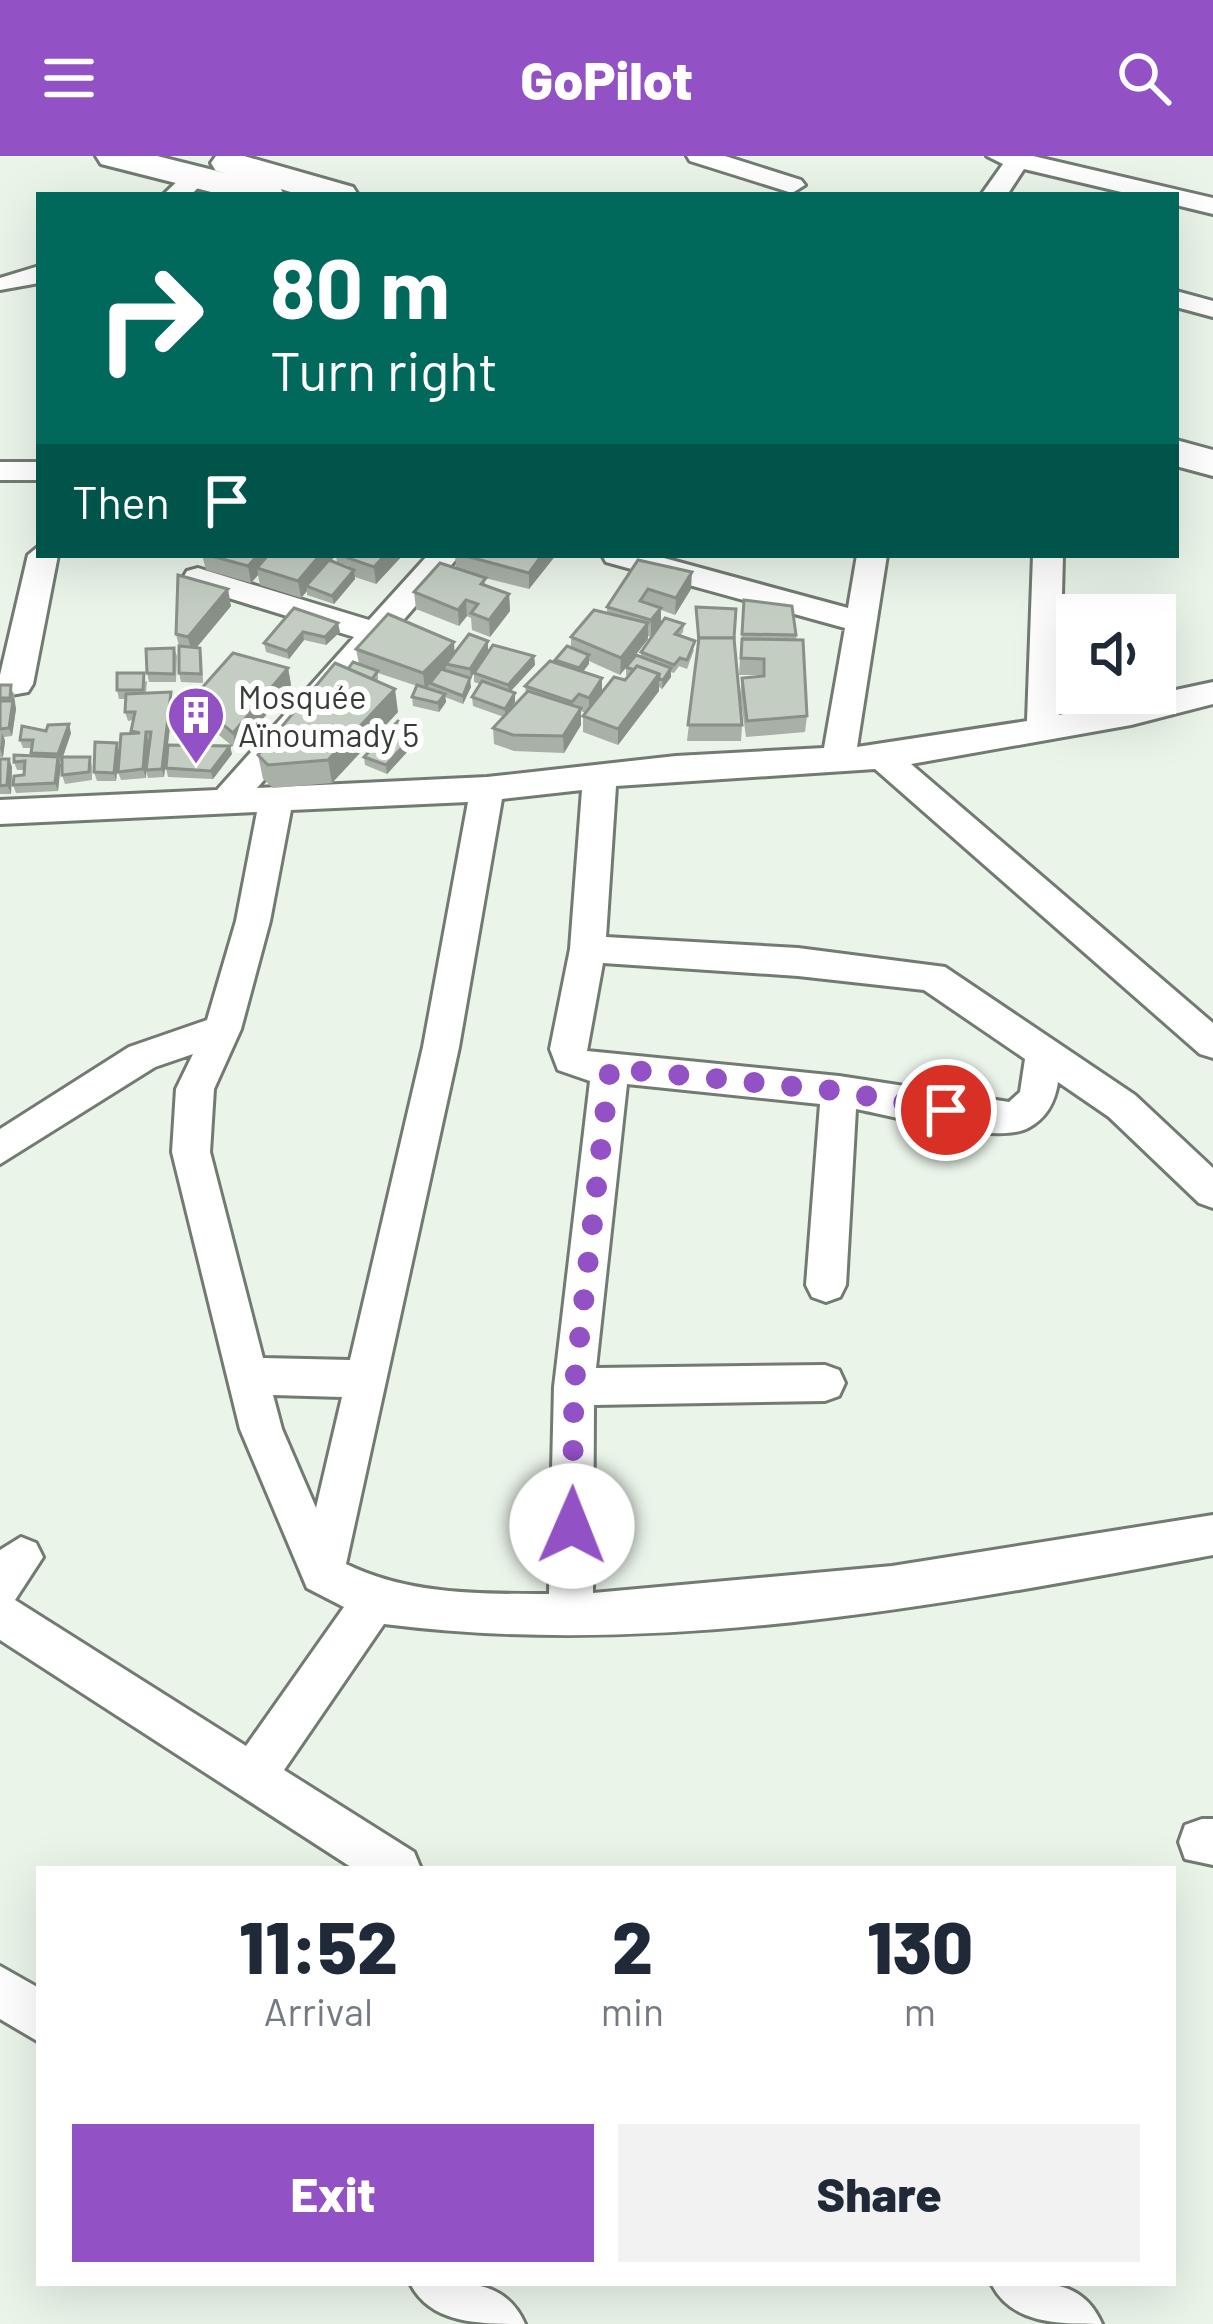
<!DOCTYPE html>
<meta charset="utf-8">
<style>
:root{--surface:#fff;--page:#f2f2f3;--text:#1f2937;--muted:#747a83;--accent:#9351c6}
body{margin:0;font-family:Barlow,sans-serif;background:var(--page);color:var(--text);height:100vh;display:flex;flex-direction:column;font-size:45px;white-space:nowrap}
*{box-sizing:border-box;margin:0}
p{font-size:39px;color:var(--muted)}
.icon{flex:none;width:66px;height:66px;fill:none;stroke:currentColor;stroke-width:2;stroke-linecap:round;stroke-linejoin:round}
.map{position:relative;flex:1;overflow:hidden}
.panel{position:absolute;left:36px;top:1710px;width:1140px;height:420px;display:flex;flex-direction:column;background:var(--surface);border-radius:0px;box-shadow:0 12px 48px #0002}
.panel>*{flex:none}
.top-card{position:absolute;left:36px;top:36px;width:1143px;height:366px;border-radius:0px;box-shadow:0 12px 48px #0002;background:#00695c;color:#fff;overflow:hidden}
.controls{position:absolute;left:1056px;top:438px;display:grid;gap:24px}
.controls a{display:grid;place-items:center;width:120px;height:120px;border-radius:0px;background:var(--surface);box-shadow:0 12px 48px #0002;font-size:60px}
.pin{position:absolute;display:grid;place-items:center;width:102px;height:102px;color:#fff;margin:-51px;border:6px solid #fff;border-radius:50%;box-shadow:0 3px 12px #0007}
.me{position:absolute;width:132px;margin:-66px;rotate:1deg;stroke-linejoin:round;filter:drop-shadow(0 0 9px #0008)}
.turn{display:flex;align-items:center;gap:42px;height:252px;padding:0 36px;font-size:54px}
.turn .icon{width:156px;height:156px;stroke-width:2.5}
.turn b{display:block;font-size:84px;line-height:102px}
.then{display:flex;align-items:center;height:114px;padding:0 36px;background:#0003;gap:24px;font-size:45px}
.eta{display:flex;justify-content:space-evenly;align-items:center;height:204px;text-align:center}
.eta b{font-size:72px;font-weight:800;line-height:84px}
.primary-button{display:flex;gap:24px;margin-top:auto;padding:24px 36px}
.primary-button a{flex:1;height:138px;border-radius:0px;background:var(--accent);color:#fff;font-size:48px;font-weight:800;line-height:138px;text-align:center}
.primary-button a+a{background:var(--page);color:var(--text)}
header{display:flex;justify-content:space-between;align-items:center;height:156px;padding:0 36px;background:var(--accent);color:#fff;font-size:54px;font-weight:800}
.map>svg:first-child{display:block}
</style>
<header><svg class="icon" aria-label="menu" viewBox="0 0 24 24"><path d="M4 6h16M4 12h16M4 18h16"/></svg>GoPilot<svg class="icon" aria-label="search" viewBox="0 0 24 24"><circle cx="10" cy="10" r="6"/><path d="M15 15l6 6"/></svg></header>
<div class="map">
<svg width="1213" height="2168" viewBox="0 0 1213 2168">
<rect width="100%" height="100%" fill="#eaf4e9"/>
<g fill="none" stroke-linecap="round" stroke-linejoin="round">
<!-- street casing -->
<g stroke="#727b71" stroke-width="6">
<g id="street">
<polygon points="687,0 725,0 801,24 805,29 792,37 690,5"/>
<polygon points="987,0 1033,0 1213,42 1213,58 1176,49 1176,39 1134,39 1024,13 1007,39 981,39 1003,8"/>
<polygon points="196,14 208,21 191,39 163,39 187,16"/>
<polygon points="39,110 39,127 0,134 0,122"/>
<polygon points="1176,135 1213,145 1213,161 1176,151"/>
<rect x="0" y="306" width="39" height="18"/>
<polygon points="39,390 39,399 58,399 33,528 28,536 0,541 0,519 28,399"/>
<path d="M428,399H460L257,632L487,621L676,600L824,592L845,472L606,406L602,399H653L848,452L857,399H887L857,591L1027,565L1033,399H1063L1059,559L1213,526V548L1131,569L911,608L1213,867V902L1200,898L875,613L616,630L606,781L798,792L945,811L1135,939L1213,1012V1052L1199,1047L1109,961L1058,926C1055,946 1047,962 1028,972C997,989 893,960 856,953L846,1129L840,1141L826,1146L812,1141L806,1129L820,948L627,928L596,1212L825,1209L839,1214L845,1227L839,1240L825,1245L594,1249L593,1437L892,1410L1213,1359V1399C942,1449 658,1503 384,1468L284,1614L414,1696L421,1713H354L0,1484V1394L21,1381L36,1387L43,1401L15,1444L246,1590L344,1451L307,1432L240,1273L172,996L176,933L193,898L155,911L0,1008V973L129,891L207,864L236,765L257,656L0,668V644L217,634L354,481L187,429L183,422L187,415L198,412L369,464ZM582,634L570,793L550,893L558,914L590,925L554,1231L549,1438C480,1438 409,1439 346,1408L459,891L502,643ZM468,646L423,891L350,1204L263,1202L210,996L214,933L241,873L270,765L291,654ZM603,807L798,820L924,834L1025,903L1020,936L1009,946L839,920L587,895ZM273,1239L342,1241L316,1352L282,1273Z"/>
<polygon points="1202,1663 1213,1663 1213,1709 1185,1703 1179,1686 1185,1669"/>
<polygon points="0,1810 39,1832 39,1886 0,1863"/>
<path d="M410,2127C455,2127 504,2119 525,2168C479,2168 430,2168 410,2127Z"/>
<path d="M991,2127C1036,2127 1081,2119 1102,2168C1057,2168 1011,2168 991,2127Z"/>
</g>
</g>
<!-- secondary casing -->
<g stroke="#727b71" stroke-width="6">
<g id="secondary">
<polygon points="96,0 157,0 229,18 216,15 211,7 216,0 244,0 353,31 358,39 300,39 281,33 284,39 223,39 101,8"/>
<polygon points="1176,284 1213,294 1213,320 1176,310"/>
</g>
</g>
<!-- street -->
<use href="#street" fill="#fff" fill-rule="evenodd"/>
<!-- secondary -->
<use href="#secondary" fill="#fff" fill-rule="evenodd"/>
</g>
<!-- wall -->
<g fill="#a8b0a7" fill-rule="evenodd">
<polygon points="202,399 336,399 331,405 349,412 349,410 337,406 336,399 403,399 376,428 355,421 355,423 334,448 307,439 307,435 301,442 260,429 258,419 251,427 206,414"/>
<polygon points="455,399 556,399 529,433 481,421 487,430 509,438 510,455 490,481 472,474 471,462 467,460 459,470 416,453 414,436 456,413"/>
<path d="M638,404L691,433L675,459L661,454V468H684L683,476L680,480L694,494L687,513L679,510L674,517L671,516V521L662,533L659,531V535L618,589L583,576V560L585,557L581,555V569L564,597L514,595L494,588L493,572L504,561L473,550L472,541L480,528L474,526V517L471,522L462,520L471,531L463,548L445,541L446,546L439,556L413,550L412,541L417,530L378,517V525L398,556L332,627L273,632L263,623L258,599L348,513L359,508L356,493L454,496L488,494L476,513L534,500L535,509L510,536L515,537V546L510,554L526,537L525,530L571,492V481L607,457V451ZM648,480L651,481L641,496V501H634L648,483ZM589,505L620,519L626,512V519L629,521L625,524L602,536V522L583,516Z"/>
<polygon points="744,444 796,479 807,560 805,576 746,581 740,538 742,522 762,519 739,519"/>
<polygon points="231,450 197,491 202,500 203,527 181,526 179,517 179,490 176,478"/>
<polygon points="696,451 742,569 741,585 687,585 698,491"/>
<polygon points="294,452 340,476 326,489 304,484 289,503 266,496 264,487"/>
<polygon points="174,492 177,500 176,526 149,526 147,517"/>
<polygon points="288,512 291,529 237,594 196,560 192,543"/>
<polygon points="147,525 146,537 173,545 168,589 232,598 213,623 168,621 166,612 167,593 164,621 148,622 146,615 146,622 121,624 118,616 132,577 133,564 128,565 125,556 126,543 119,543 117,534"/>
<polygon points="0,529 14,537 16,553 12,580 4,581 5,585 3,601 0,601"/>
<polygon points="71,577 63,601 90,601 92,610 92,624 65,628 62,619 62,602 60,606 58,635 16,637 13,629 24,619 24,614 17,614 14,606 32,600 32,592 23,592 20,584"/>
<polygon points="419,583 387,618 365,609 364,601"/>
<polygon points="117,587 119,595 116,625 97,625 94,616"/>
<polygon points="0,603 9,603 12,611 11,638 0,638"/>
</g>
<!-- shaded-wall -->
<g fill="#889088">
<polygon points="258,399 276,399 257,412 258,419 251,427 248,410"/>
<polygon points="320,399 336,399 309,431 306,430 307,435 301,442 298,425"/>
<polygon points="385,399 403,399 376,428 374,411"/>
<polygon points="542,399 556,399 529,433 529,417"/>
<polygon points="354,414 355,423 334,448 332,440"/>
<polygon points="692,416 691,433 675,459 676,442"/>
<polygon points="228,433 231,450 192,497 188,481"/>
<polygon points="509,438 510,455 490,481 489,464"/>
<polygon points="466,444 467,460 459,470 458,454"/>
<polygon points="661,452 661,469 651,481 651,464"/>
<polygon points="338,467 340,476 326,489 325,481"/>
<polygon points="648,467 648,483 620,519 621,502"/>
<polygon points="303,476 304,484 289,503 287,495"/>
<polygon points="488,485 488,494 471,522 470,513"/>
<polygon points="454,486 455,502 446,508 446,512 425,533 423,517"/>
<polygon points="589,499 589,508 579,521 579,512"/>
<polygon points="534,500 535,509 509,537 508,529"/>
<polygon points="288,512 291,529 237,594 233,577"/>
<polygon points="671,512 671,521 662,533 663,524"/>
<polygon points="659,518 659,535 618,589 618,573"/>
<polygon points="470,522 471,531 463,548 463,540"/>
<polygon points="602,522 602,538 589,558 589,542"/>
<polygon points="11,529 16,553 12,580 9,572 12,547"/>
<polygon points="395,533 398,556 332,627 328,604"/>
<polygon points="171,536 173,545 164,621 162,613"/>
<polygon points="515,537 515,546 505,561 505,553"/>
<polygon points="445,538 446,546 439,556 438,547"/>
<polygon points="581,552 581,569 564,597 563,580"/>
<polygon points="69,568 71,577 61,606 58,598"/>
<polygon points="418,574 419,583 387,618 386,609"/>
<polygon points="146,576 148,584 146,622 143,613"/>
<polygon points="2,577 5,585 3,601 0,593"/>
<polygon points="117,587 119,595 116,625 114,617"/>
<polygon points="230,590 232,598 213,623 211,615"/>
<polygon points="58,601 61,609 58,635 55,627"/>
<polygon points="9,603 12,611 11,638 7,629"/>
</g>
<!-- building -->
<g fill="#c3cdc2" stroke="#889088" stroke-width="3">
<polygon points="208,399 258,399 248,410"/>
<polygon points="268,399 320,399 298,425 257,412"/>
<polygon points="350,399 385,399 374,411 348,402"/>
<polygon points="462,399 542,399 529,417"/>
<polygon points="329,404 354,414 332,440 306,430"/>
<polygon points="638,404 692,416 676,442 648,433 640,445 661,452 651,464 607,451"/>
<polygon points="440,407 486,422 481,428 509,438 489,464 471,457 478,448 466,444 458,454 414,436"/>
<polygon points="178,419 228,433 188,481 176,478"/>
<polygon points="744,444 792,450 796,479 742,478"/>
<polygon points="696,451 736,453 734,482 699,482 699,486"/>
<polygon points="294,452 338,467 325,481 303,476 287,495 264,487"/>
<polygon points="594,454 648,467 621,502 571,481"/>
<polygon points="388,458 454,486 423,517 356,493"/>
<polygon points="665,462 684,468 675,478 695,485 687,504 680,502 674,509 641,496"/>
<polygon points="469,478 488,485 470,513 446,508"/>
<polygon points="699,482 734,482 742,569 688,569"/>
<polygon points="742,483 803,484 807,560 747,565 742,522 764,520 764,503 741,502"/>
<polygon points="493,489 534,500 508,529 474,517"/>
<polygon points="179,490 200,492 201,518 179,517"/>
<polygon points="567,490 589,499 579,512 555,504"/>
<polygon points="174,492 174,518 147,517 146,493"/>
<polygon points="233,497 288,512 233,577 192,543"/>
<polygon points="636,499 671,512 663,524 659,523 659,518 637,510 634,514 626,511"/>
<polygon points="550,505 602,522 589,542 579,538 572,546 525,530"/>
<polygon points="353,506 378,515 372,523 348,513"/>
<polygon points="335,507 395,533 328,604 268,609 258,599"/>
<polygon points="637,510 659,518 618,573 583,560 614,521 625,524"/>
<polygon points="441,513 470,522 463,540 430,527"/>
<polygon points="117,517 144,517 143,534 117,534"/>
<polygon points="482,525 515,537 505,553 472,541"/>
<polygon points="0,529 11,529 10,542 0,542"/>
<polygon points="417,529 445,538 438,547 412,541"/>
<polygon points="528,535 581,552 563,580 513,579 493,572"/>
<polygon points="171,536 162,613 146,614 151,576 146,576 143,613 118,616 121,578 140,577 131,575 135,556 125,556 126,538"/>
<polygon points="0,545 13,545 9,572 0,573"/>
<polygon points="398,565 418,574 386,609 364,601"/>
<polygon points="69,568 58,598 31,597 33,584 20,584 22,570 46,575 48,569"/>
<polygon points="95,586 117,587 114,617 94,616"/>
<polygon points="168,589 230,590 211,615 166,612"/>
<polygon points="14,599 58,601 55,627 13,629 14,620 24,619 25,605 14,606"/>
<polygon points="62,601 90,601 89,616 62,619"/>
<polygon points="0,603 9,603 7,629 0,630"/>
</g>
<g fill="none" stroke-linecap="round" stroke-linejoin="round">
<!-- route -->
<polyline stroke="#9351c6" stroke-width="21" stroke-dasharray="0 37.8" points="572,1370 574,1231 610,912 839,935 946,954"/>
</g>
<!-- icons -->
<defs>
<g id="building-pin" transform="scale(3)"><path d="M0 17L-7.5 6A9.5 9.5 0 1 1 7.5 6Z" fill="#9351c6" stroke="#fff"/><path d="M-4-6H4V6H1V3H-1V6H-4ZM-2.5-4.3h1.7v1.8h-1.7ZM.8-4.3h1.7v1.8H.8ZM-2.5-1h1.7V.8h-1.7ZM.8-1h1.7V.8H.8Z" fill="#fff"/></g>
</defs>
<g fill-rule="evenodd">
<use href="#building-pin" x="196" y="559"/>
</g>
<g text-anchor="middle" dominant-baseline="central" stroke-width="12" stroke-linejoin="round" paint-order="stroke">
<!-- poi labels -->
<g font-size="33" fill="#383c37" stroke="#fff" text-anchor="start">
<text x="238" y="540">Mosquée<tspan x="238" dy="38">Aïnoumady 5</tspan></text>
</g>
</g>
</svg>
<div class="controls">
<a><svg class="icon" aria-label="sound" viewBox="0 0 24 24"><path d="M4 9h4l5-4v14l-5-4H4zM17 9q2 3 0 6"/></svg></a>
</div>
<div class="pin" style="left:946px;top:954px;background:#d93025"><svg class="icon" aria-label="arrive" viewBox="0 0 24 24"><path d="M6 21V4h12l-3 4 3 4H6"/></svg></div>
<svg class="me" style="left:572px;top:1370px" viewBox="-20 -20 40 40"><circle r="19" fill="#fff"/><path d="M0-13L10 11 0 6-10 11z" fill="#9351c6"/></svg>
<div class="top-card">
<div class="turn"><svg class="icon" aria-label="right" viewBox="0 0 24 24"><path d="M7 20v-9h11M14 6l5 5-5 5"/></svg><div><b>80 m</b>Turn right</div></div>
<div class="then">Then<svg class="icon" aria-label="arrive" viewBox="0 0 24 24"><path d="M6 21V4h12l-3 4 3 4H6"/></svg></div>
</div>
<section class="panel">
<div class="eta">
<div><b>11:52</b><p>Arrival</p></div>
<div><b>2</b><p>min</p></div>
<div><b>130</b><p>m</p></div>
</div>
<div class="primary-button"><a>Exit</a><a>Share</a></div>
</section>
</div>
